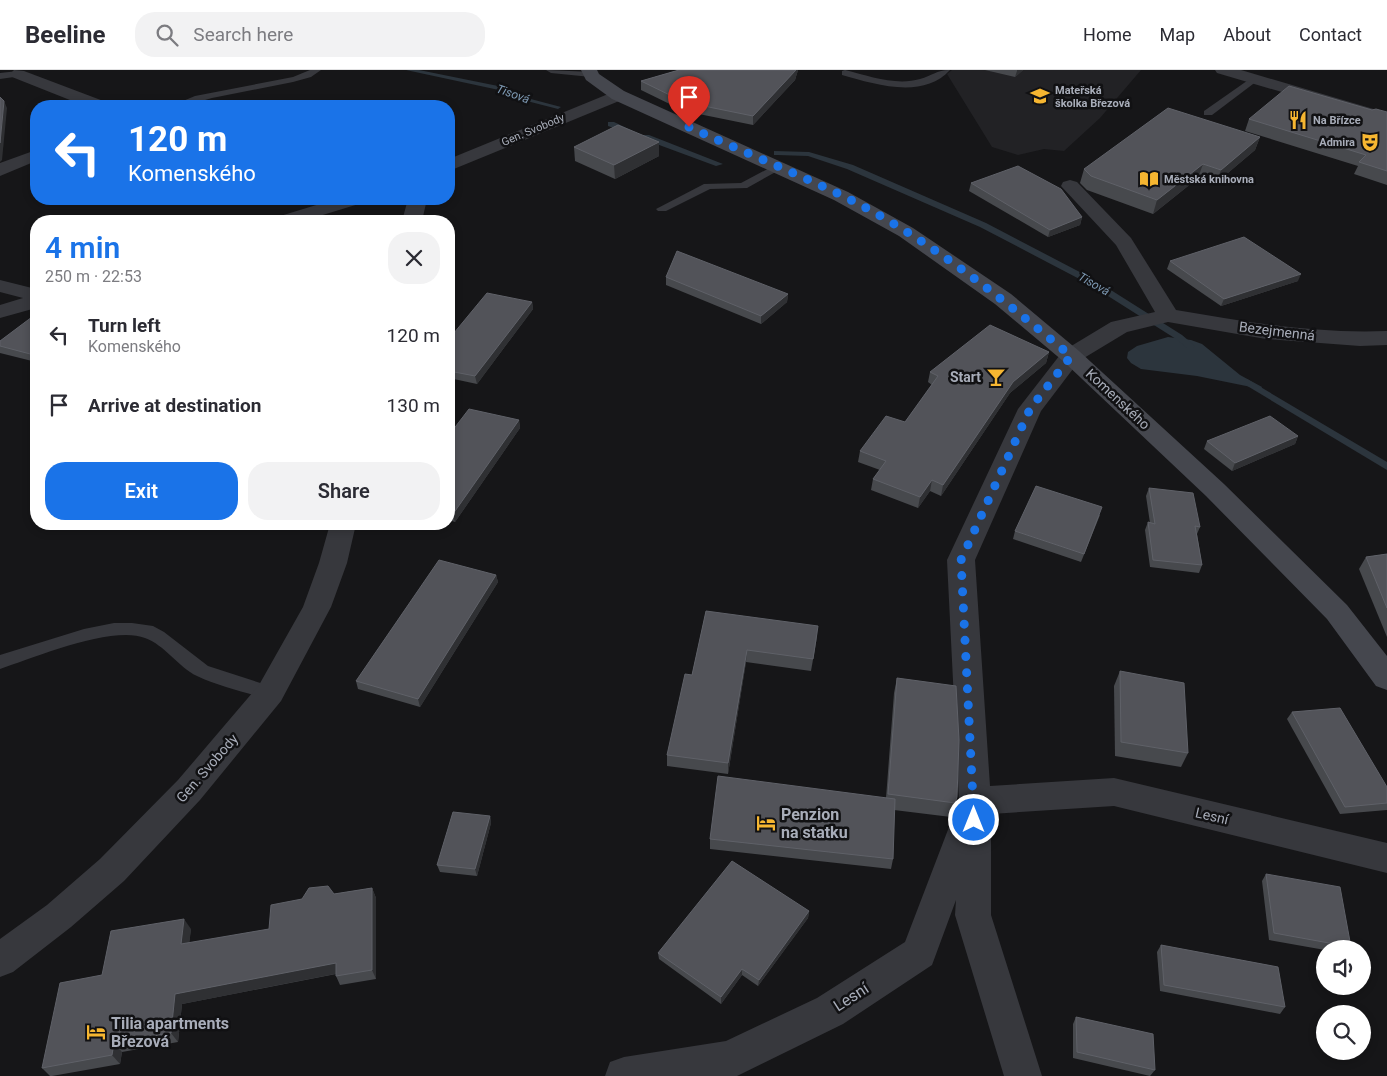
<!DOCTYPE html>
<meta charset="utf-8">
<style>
:root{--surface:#fff;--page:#f2f2f3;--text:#2b2b33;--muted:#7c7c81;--line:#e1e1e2;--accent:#1a73e8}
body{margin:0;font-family:Roboto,sans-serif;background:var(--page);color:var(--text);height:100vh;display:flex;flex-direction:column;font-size:19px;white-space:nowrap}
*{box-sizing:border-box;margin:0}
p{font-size:16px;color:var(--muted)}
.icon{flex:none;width:28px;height:28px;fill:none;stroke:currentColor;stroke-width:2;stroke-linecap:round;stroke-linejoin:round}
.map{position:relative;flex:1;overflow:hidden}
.side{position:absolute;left:30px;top:145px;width:425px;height:315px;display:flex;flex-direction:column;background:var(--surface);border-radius:20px;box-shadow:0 2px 8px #0003}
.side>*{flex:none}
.guide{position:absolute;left:30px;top:30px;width:425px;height:105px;border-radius:20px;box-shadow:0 2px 8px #0003;background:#1a73e8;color:#fff;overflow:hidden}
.controls{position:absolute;left:1316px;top:870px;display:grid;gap:10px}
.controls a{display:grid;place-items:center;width:55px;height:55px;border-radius:50%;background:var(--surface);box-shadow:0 2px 8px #0003;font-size:25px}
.pin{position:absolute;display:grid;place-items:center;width:42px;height:42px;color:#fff;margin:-51px -21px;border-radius:50% 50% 50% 0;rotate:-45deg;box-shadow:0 0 5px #0007}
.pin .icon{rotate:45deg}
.me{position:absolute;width:55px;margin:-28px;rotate:0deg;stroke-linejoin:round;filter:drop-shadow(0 0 4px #0008)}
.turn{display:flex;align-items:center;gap:18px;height:105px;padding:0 15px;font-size:22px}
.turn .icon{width:65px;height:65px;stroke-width:2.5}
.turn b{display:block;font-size:35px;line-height:42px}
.round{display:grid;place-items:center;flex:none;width:52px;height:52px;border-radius:20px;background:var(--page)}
.summary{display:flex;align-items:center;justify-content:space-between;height:85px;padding:0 15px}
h1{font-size:30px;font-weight:600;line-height:38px;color:var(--accent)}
.cta{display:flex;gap:10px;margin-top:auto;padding:10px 15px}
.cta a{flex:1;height:58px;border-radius:20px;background:var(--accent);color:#fff;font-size:20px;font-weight:600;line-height:58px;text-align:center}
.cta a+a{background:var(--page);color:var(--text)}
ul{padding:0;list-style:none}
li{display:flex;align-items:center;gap:15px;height:70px;padding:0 15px}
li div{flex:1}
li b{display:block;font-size:19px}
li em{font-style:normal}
header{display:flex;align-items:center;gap:30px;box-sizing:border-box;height:70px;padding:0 25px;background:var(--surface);border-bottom:1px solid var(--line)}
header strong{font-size:24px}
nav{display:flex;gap:28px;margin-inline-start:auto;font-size:18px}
.search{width:350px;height:45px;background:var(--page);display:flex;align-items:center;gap:12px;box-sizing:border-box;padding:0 18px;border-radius:20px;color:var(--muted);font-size:19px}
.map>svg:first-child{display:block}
</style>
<header>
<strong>Beeline</strong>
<div class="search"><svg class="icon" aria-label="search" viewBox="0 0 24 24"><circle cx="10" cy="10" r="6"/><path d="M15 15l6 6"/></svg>Search here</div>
<nav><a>Home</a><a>Map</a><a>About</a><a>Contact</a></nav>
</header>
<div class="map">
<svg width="1387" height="1006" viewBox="0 0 1387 1006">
<rect width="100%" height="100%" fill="#161618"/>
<!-- built -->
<polygon fill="#222225" points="952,0 1141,0 1100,48 1064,81 1044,79 1018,85 992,77 947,4"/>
<!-- water -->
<polygon fill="#2c353d" points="1168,267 1191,270 1202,274 1240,305 1262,317 1261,319 1197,306 1141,299 1131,293 1127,288 1128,282 1137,276"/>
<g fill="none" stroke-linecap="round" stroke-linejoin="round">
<!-- stream -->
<g fill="#2c353d" fill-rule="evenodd">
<polygon points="406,0 419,0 503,17 527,28 561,37 558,39 523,30 499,20"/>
<polygon points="608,52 614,52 635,62 631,64 608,56"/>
<polygon points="643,65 649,65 723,94 716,96 643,69"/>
<polygon points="774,81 809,82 853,95 986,153 1095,210 1182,265 1195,276 1193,278 1187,278 1176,269 1089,214 980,157 847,99 808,86 777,85 774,85"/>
<polygon points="1247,309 1387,392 1387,400 1244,314 1244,310"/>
</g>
<!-- lane -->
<g fill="#37383d" fill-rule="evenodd">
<polygon points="310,0 321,0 311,7 293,12 212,28 184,36 171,36 195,26 293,7"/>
<polygon points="546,0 594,2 596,4 591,7 551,3"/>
<path d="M845,0C869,6 896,16 920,9C932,6 936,0 950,0C923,30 874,14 842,5V1Z"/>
<polygon points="18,1 21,2 21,6 0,9 0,3"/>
<polygon points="1254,6 1257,7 1257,11 1212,45 1204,45 1204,41"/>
<polygon points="777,94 782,97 781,99 747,118 710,119 666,141 658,141 656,139 704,114 741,113"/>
<path d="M114,553H132L153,556L164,562L208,596L276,618L279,623L276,628L270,630C246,622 220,617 197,606C178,597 165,575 145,568C112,555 33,588 0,599V585L84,559Z"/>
</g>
<!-- street -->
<g fill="#37383d" fill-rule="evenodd">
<polygon points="14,0 24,1 106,32 109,36 85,36 12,7 10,4"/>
<polygon points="1215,0 1241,0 1387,43 1387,53 1217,3"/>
<polygon points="618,20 624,21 626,25 624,29 449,101 449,89"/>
<polygon points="36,80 36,91 0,106 0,93"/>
<path d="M1070,110L1077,112L1131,168L1176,240C1246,252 1316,264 1387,261V275L1360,276L1266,269L1168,252L1127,262L1079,291L1041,341L975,490L990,716L1114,708L1387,773V803L1114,736L991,744V845L1042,1006H1004L955,845L956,830L932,895L843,954L737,1006H605L610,992L624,987L726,971L817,928L905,872L959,731L947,490L1018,339L1063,281L1111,252L1155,242L1116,175L1061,116L1063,112Z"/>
<polygon points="336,129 365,129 362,133 303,151 274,151 277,147"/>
<polygon points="408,129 427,129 422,151 402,151"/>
<polygon points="0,210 36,219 36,238 0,248 0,235 23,228 0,222"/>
<polygon points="330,454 356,454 347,493 331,537 281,631 200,730 124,811 71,857 13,902 0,907 0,869 47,835 100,789 178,710 259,615 303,537 319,493"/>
</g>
<!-- secondary -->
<polygon fill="#45474e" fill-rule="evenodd" points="581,0 597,0 599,4 624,21 848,122 913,158 1011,224 1079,281 1224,414 1347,535 1387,586 1387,620 1376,616 1327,549 1206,426 1063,291 995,234 899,166 834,130 612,29 586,10"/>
</g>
<!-- wall -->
<g fill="#47494d">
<polygon points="679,0 798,0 795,10 753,55 684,41 641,20 641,11"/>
<polygon points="985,0 1023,0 1015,7"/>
<polygon points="1387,42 1387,115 1354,104 1358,96 1245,61 1249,49"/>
<polygon points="1260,67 1255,80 1216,113 1198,108 1153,144 1087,120 1080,113 1084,99"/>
<polygon points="659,72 659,86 615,109 575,91 574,77"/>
<polygon points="971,113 1082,147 1080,155 1048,167 969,121"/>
<polygon points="1170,191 1298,211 1221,236 1167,199"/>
<polygon points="666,207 788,224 787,232 761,254 666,215"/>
<polygon points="532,232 533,239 477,314 449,308 449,269"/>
<polygon points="36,248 36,292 0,283 0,271"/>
<polygon points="1049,282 1046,293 1010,323 941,426 930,421 918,438 871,420 873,409 880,400 858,392 860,381 905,352 932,315 928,312 930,302"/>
<polygon points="519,350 520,358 455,452 449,450 449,365"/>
<polygon points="1298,366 1295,374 1232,401 1204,379 1207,371"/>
<polygon points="1149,418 1200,457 1197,464 1202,495 1199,503 1150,497 1145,460 1148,452 1150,453 1146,426"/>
<polygon points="1100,445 1081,492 1013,469 1015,461"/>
<polygon points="1387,484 1387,567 1359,499 1366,487"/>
<polygon points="496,505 498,512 420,637 358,619 356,611"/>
<polygon points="706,541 817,567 811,601 746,592 728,704 667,696 667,685 692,605"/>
<polygon points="1120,601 1188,683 1181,697 1115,686 1114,616"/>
<polygon points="897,608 957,727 951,747 894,740 893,789 891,799 710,779 710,769 886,728 894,623"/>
<polygon points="1292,642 1387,717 1387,740 1340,744 1287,649"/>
<polygon points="490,746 491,753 477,806 440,802 437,795"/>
<polygon points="1266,804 1351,877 1349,879 1325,879 1325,880 1269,870 1262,811"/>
<polygon points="372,818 376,828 376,909 340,915 336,906 336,904 182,934 178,972 122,982 120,994 52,1006 50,1006 42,998 102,905 191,859 189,873 269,859 334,824"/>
<polygon points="809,841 808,848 758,916 742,905 721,934 659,889 658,883"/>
<polygon points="1161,875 1285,937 1280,944 1160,921 1157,882"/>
<polygon points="1076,947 1155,1000 1150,1006 1073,988 1073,954"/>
</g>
<!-- shaded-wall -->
<g fill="#2f3033">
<polygon points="796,0 798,0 795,10 753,55 753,46"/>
<polygon points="1017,0 1023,0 1015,7 1017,1"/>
<polygon points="4,31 7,38 2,90 0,92 0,73"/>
<polygon points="1260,67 1255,80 1216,113 1221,100"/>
<polygon points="659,72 659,86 615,109 614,95"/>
<polygon points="1203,94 1198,108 1153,144 1157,130"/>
<polygon points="1082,147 1080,155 1048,167 1050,160"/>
<polygon points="1301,204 1298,211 1221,236 1224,229"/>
<polygon points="788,224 787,232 761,254 761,246"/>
<polygon points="532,232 533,239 477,314 475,306"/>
<polygon points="1049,282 1046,293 1010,323 941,426 943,415 1013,312"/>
<polygon points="519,350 520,358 455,452 453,444"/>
<polygon points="1298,366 1295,374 1232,401 1235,393"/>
<polygon points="932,410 930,421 918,438 920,427"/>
<polygon points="496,505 498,512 420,637 418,629"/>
<polygon points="818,556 817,567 811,601 813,589"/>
<polygon points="747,580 746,592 728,704 728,693"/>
<polygon points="490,746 491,753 477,806 475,799"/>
<polygon points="372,818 376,828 376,909 372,900"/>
<polygon points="809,841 808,848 758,916 759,910"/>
<polygon points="184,849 191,859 188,884 181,874"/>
<polygon points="336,893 340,903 182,934 178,972 171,963 175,924"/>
<polygon points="742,899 742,905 721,934 721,927"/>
<polygon points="114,973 122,982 120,994 112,985"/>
</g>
<!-- building -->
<g fill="#525359" stroke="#5f6168">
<polygon points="679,0 796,0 753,46 684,32 641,11"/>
<polygon points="1289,16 1372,40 1376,39 1387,42 1387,101 1359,92 1366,85 1249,49"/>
<polygon points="0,27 4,31 0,73"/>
<polygon points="1168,38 1260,67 1221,100 1203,94 1157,130 1091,106 1084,99"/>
<polygon points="618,55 659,72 614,95 574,77"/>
<polygon points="1018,96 1061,119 1082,147 1050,160 971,113"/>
<polygon points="1244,167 1301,204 1224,229 1170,191"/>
<polygon points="677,181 788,224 761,246 666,207"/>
<polygon points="487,223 532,232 475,306 449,301 449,269"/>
<polygon points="32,247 36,248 36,283 34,285 0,276 0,271"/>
<polygon points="990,255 1049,282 1013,312 943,415 932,410 920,427 873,409 886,391 860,381 886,346 905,352 938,306 930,302"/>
<polygon points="469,339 519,350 453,444 449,443 449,365"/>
<polygon points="1270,346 1298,366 1235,393 1207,371"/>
<polygon points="1036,416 1102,437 1084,484 1015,461"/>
<polygon points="1149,418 1193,423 1200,457 1195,456 1202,495 1153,490 1148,452 1155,454"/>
<polygon points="1387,484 1387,538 1366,487"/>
<polygon points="439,490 496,505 418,629 356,611"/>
<polygon points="706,541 818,556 813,589 747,580 728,693 667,685 685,604 692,605"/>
<polygon points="1120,601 1184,613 1188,683 1121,672"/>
<polygon points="897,608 956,616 959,670 957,727 955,733 888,724"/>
<polygon points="1340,638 1387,717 1387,733 1345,737 1292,642"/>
<polygon points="718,706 895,729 893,789 710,769"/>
<polygon points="453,742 490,746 475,799 437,795"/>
<polygon points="732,791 809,841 759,910 742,899 721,927 658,883"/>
<polygon points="1266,804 1340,817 1351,877 1274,863"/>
<polygon points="328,816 334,824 372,818 372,900 336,906 336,893 175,924 171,963 114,973 112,985 42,998 60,913 102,905 111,861 184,849 181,874 269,859 271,835 302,829 309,818"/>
<polygon points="1161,875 1278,897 1285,937 1164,915"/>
<polygon points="1076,947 1153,964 1155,1000 1077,982"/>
</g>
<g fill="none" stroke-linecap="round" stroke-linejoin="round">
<!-- route -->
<path stroke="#1a73e8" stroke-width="9" stroke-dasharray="0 16.2" d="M689,57C739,80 791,101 841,125C925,166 999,226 1071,286L1030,339L961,490L974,750"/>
</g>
<!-- icons -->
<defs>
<g id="school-bare" transform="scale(1.5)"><path d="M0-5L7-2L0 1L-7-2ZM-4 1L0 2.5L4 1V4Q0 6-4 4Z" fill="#f6b631" stroke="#111113" stroke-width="2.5" paint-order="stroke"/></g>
<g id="restaurant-bare" transform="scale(1.5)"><path d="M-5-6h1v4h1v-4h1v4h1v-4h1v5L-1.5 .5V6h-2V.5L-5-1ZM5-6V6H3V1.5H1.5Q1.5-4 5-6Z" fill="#f6b631" stroke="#111113" stroke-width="2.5" paint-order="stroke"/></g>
<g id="theatre-bare" transform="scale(1.5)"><path d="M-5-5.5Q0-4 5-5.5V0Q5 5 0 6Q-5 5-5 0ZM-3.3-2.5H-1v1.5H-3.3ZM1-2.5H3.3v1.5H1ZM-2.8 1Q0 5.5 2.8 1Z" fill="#f6b631" stroke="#111113" stroke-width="2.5" paint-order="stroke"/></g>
<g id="library-bare" transform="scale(1.5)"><path d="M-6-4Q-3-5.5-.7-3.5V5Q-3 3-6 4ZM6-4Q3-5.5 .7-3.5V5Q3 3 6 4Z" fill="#f6b631" stroke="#111113" stroke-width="2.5" paint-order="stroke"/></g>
<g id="bar-bare" transform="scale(1.5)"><path d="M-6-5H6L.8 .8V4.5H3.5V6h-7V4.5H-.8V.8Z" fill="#f6b631" stroke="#111113" stroke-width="2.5" paint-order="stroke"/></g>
<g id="hotel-bare" transform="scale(1.5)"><path d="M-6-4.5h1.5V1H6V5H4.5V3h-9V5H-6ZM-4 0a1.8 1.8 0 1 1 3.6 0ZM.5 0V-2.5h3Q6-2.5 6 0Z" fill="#f6b631" stroke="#111113" stroke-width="2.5" paint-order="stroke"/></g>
</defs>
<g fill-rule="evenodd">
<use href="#school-bare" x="1040" y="26"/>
<use href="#restaurant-bare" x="1298" y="50"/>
<use href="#theatre-bare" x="1370" y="72"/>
<use href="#library-bare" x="1149" y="109"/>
<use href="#bar-bare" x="996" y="307"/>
<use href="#hotel-bare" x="766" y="753"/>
<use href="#hotel-bare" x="96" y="962"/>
</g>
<g text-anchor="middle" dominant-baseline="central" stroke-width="5" stroke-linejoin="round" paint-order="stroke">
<!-- far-poi labels -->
<g font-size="11" font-weight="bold" fill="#a8adb9" stroke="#111113" text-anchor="start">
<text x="1055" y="20">Mateřská<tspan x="1055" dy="13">školka Březová</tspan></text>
<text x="1313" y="50">Na Břízce</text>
<text x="1355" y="72" text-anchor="end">Admira</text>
<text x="1164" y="109">Městská knihovna</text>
</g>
<!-- far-street labels -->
<g font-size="11" fill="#a8adb9" stroke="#111113">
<text transform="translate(533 60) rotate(-23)">Gen. Svobody</text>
</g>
<!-- far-water labels -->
<g font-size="12" font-style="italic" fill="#7e9ab4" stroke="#111113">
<text transform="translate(513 24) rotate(20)">Tisová</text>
<text transform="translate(1094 214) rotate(30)">Tisová</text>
</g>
<!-- street labels -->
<g font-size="14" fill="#a8adb9" stroke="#111113">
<text transform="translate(1277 261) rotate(7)">Bezejmenná</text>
<text transform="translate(1118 329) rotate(43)">Komenského</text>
<text transform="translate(207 698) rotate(-49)">Gen. Svobody</text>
<text transform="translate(1212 746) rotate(13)">Lesní</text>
</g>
<!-- poi labels -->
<g font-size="14" font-weight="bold" fill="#a8adb9" stroke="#111113" text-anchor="end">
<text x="981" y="307">Start</text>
</g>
<!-- near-poi labels -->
<g font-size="16" font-weight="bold" fill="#a8adb9" stroke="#111113" text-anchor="start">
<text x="781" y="744">Penzion<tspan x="781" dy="18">na statku</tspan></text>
<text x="111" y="953">Tilia apartments<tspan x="111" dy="18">Březová</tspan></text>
</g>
<!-- near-street labels -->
<g font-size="16" fill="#a8adb9" stroke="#111113">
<text transform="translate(851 927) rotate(-33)">Lesní</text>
</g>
</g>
</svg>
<div class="controls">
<a><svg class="icon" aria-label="sound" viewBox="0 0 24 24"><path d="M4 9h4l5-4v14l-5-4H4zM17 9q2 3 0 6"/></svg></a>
<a><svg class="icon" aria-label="search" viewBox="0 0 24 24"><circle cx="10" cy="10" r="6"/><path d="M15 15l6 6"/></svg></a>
</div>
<div class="pin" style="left:689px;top:57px;background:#d93025"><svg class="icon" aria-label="arrive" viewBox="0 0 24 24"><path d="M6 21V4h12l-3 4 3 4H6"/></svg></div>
<svg class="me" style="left:974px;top:750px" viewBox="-20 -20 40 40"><circle r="17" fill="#1a73e8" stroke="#fff" stroke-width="3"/><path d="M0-11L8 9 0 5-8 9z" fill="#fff"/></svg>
<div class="guide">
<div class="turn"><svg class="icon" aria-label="left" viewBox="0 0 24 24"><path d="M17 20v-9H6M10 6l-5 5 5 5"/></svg><div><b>120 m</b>Komenského</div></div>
</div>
<section class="side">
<div class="summary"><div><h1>4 min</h1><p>250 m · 22:53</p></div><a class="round"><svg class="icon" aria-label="close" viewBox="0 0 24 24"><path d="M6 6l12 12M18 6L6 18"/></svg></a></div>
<ul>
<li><svg class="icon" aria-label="left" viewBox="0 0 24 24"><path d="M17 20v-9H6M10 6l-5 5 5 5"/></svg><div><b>Turn left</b><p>Komenského</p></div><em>120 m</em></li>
<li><svg class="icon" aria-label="arrive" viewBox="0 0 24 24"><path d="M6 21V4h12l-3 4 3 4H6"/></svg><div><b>Arrive at destination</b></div><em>130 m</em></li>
</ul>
<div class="cta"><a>Exit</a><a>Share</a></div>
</section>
</div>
